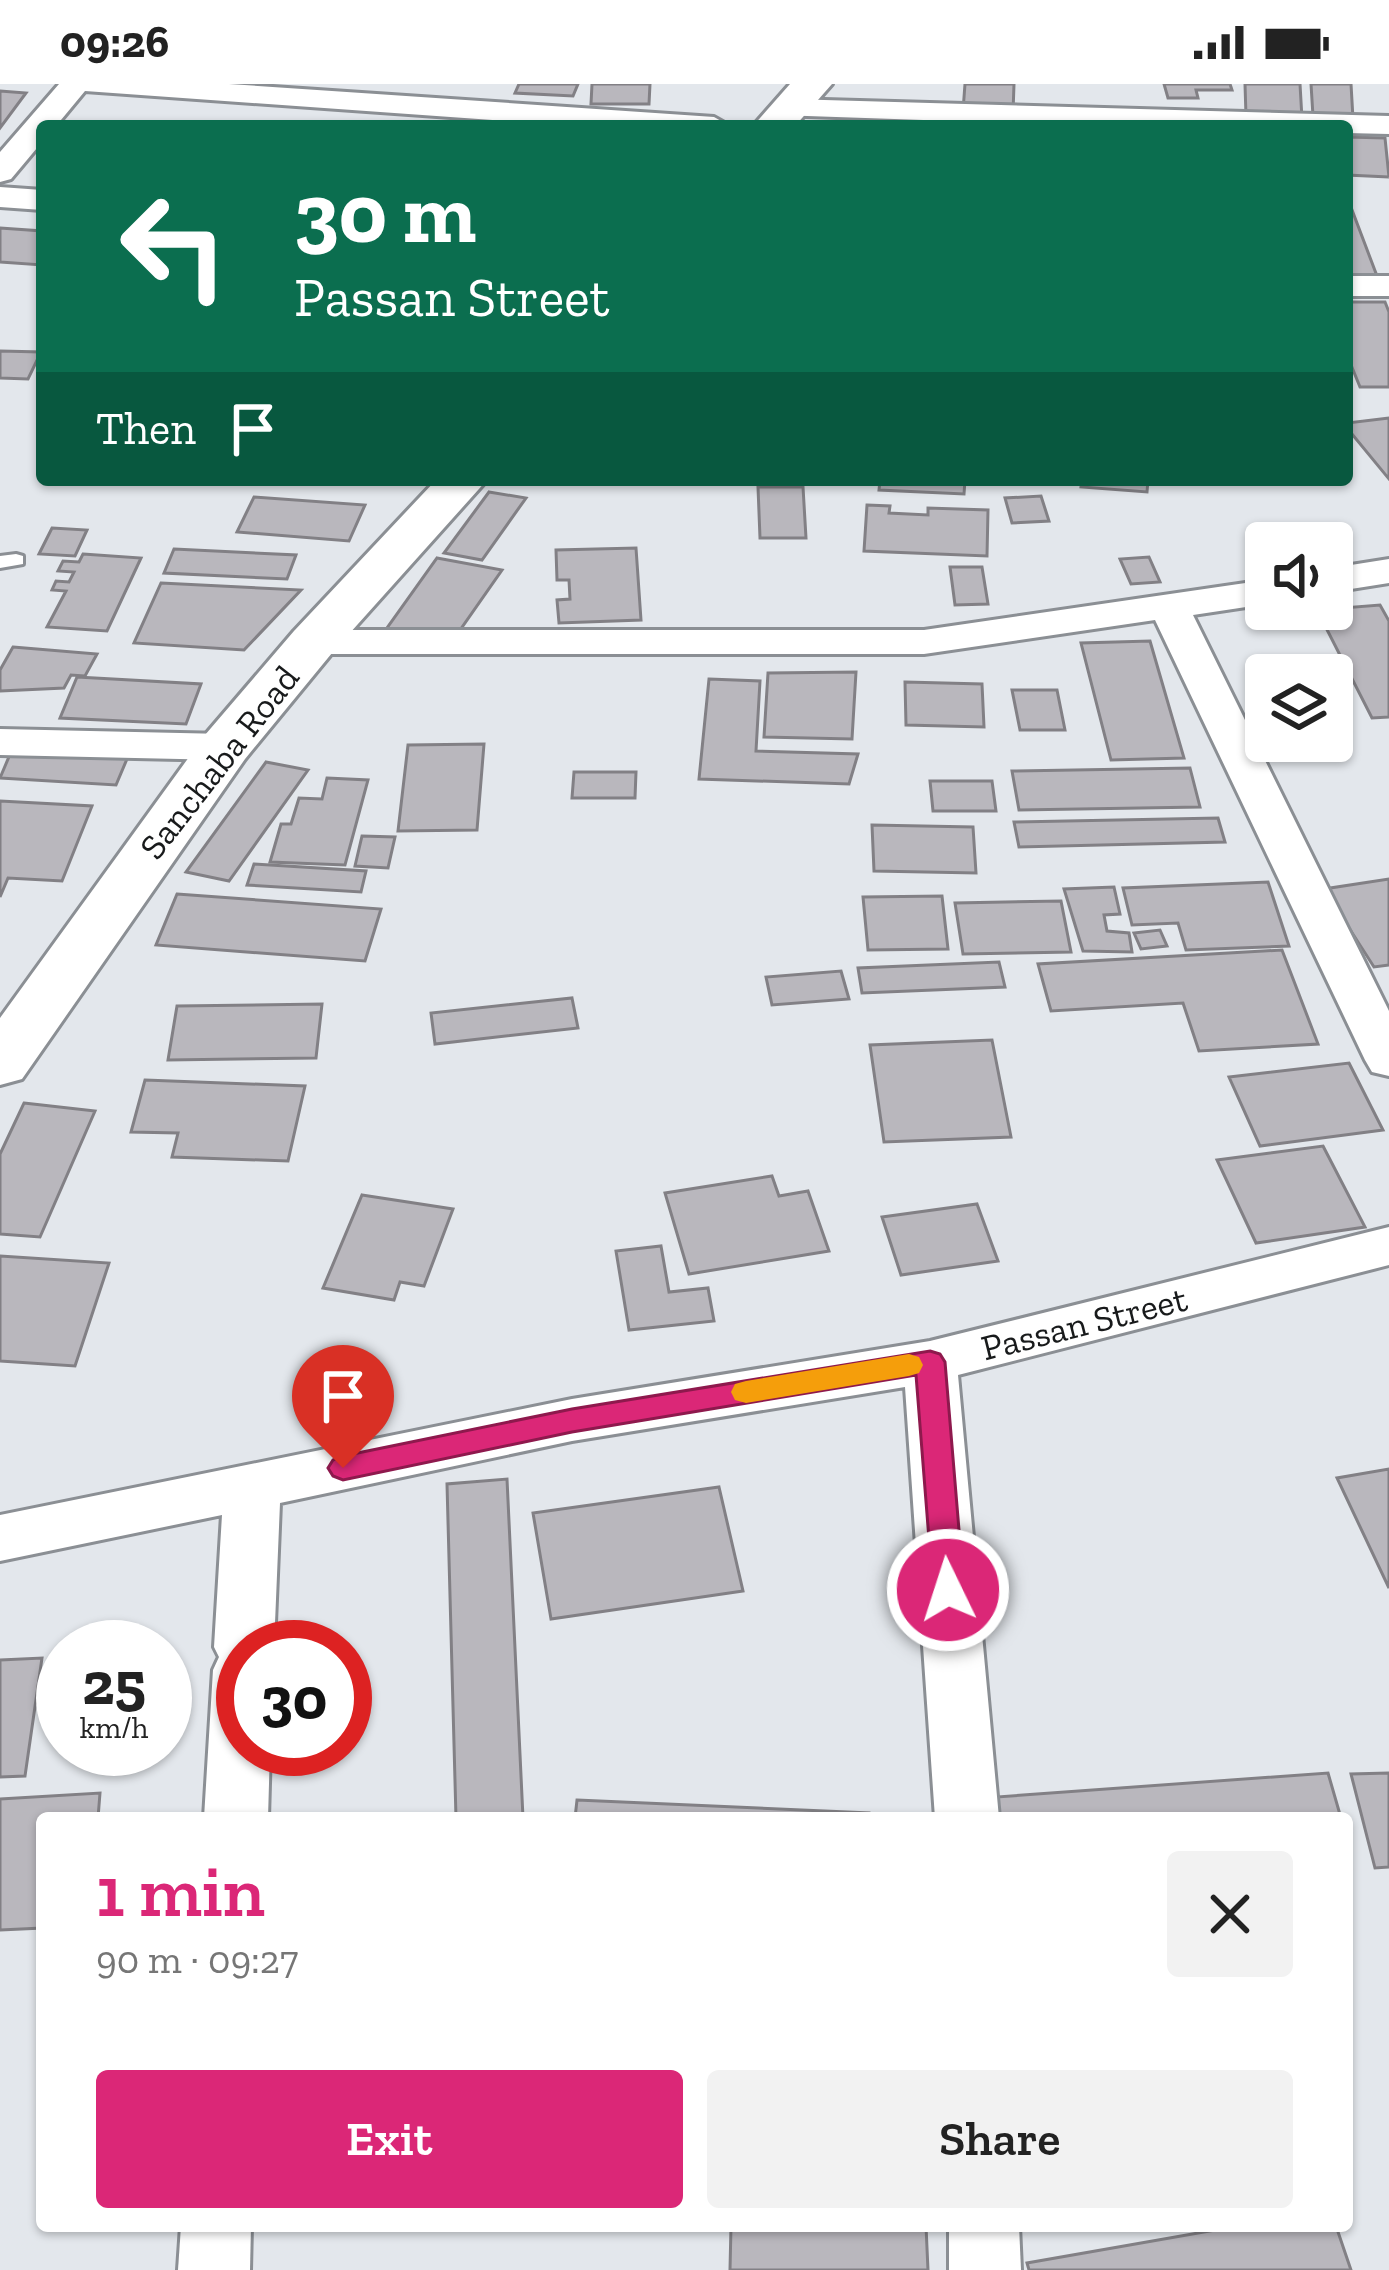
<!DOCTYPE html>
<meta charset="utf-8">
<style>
:root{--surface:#fff;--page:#f2f2f2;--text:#222;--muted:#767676;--accent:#db2777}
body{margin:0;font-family:"Zilla Slab",serif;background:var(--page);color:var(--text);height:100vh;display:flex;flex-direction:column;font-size:45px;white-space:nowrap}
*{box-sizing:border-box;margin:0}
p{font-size:39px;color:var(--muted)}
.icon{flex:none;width:66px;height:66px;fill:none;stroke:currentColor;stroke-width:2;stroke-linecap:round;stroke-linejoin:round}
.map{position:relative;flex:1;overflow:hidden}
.drawer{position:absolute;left:36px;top:1728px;width:1317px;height:420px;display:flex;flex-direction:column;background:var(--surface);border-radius:12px;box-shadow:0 3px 9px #0004}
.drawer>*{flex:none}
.top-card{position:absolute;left:36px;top:36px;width:1317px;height:366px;border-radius:12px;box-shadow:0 3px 9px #0004;background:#0b6e4f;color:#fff;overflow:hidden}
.tools{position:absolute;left:1245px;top:438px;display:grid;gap:24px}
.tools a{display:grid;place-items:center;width:108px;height:108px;border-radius:12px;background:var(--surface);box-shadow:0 3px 9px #0004;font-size:60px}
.speed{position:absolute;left:36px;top:1536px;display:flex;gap:24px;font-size:60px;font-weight:700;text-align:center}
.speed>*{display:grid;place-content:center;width:156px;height:156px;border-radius:50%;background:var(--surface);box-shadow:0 3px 9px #0004;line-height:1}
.speed small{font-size:30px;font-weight:400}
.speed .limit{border:18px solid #d22;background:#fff;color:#111}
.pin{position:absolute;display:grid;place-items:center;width:102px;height:102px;color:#fff;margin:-123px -51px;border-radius:50% 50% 50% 0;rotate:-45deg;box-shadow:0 0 12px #0007}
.pin .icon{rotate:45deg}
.me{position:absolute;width:132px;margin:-66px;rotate:356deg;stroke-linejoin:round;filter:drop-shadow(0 0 9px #0008)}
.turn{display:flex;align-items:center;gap:42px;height:252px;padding:0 60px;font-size:54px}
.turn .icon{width:156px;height:156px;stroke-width:2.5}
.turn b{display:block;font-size:84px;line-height:102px}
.then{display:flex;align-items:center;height:114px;padding:0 60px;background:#0003;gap:24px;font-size:45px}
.round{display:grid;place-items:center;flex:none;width:126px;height:126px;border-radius:12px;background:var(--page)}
.summary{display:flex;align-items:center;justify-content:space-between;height:204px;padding:0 60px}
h1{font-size:72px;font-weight:600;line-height:90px;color:var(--accent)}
.button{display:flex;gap:24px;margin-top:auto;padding:24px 60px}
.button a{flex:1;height:138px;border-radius:12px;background:var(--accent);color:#fff;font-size:48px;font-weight:600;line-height:138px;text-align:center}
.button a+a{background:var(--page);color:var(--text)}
.status{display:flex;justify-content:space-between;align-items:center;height:84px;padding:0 60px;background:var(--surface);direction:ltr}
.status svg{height:33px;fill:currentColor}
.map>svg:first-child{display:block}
</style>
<div class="status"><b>09:26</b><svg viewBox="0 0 49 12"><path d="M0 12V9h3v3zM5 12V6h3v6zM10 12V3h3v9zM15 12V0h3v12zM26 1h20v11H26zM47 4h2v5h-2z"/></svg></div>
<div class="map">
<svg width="1389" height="2186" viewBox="0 0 1389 2186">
<rect width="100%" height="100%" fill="#e3e7ec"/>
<!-- building -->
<g fill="#b9b7bd" stroke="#828085" stroke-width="3">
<polygon points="519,0 578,0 573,12 515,9"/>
<polygon points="592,0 650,0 649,20 591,20"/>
<polygon points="965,0 1014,0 1013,29 963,27"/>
<polygon points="1164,0 1230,0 1232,6 1196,6 1198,14 1168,14"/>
<polygon points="1245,0 1300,0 1302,35 1246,32"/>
<polygon points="1311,0 1351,0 1353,35 1313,32"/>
<polygon points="0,7 26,9 0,44"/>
<polygon points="1347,53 1385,54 1389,93 1347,91"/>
<polygon points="1347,118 1349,118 1377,192 1347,192"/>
<polygon points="0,144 42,147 42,181 0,178"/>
<polygon points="1347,218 1385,218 1389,228 1389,303 1360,303 1347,271"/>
<polygon points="0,267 41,268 28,295 0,294"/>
<polygon points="1389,334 1389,395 1347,344 1347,339"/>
<polygon points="880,396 965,396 964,410 879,406"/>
<polygon points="1082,396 1148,396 1147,408 1081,403"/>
<polygon points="758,403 803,403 806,454 760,454"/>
<polygon points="489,408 526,414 482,476 444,469"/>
<polygon points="1041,412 1049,437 1012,439 1005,414"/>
<polygon points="254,413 365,421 349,457 237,448"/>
<polygon points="867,421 890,422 889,429 928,431 928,424 988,426 987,472 864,467"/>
<polygon points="52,444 87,446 75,472 39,470"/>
<polygon points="636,464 641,536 559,539 557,516 570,515 569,496 557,496 556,466"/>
<polygon points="174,465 296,471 287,495 164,489"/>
<polygon points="83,470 141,474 107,547 47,543 66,507 52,506 56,497 69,498 74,488 58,487 63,477 79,478"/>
<polygon points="1149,473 1160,498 1131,500 1120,475"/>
<polygon points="437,474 502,486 453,556 387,544"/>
<polygon points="950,483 982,483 988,520 955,521"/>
<polygon points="161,499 301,506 244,566 134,559"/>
<polygon points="1380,521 1389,537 1389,633 1372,634 1317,526"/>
<polygon points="1150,557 1184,674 1111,676 1081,559"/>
<polygon points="13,563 97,570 85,592 71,591 64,604 0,607 0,586"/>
<polygon points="856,588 852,655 764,653 768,589"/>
<polygon points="77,593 201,600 186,640 60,634"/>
<polygon points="709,595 760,597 756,667 858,670 849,700 699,695"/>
<polygon points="905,598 982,600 984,643 906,641"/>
<polygon points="1012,606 1057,606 1065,646 1020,646"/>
<polygon points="19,649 135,656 116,701 0,694"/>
<polygon points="484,660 477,746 398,747 408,661"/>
<polygon points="266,678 308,686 229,797 186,788"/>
<polygon points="1190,684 1200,723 1019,726 1012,687"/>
<polygon points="574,688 636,688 635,714 572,714"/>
<polygon points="327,694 368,696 345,781 270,778 281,740 291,740 299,714 322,715"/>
<polygon points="930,697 992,697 996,727 933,727"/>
<polygon points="0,717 92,722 62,797 8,794 0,813"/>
<polygon points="1218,734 1225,758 1019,763 1014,738"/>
<polygon points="872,741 973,743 976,789 874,787"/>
<polygon points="362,752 395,753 388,784 355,782"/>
<polygon points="254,780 366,787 361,808 247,801"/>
<polygon points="1389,795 1389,881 1374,883 1324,805"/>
<polygon points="1268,798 1289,862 1186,866 1178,839 1132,841 1123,804"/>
<polygon points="1114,803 1120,830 1104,831 1107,847 1129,849 1132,868 1083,867 1064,805"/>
<polygon points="177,810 381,825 365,877 156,861"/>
<polygon points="942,812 948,865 868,866 863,813"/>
<polygon points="1061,817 1071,868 963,870 955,819"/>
<polygon points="1160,846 1167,862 1141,865 1134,849"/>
<polygon points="1282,866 1318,960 1199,967 1183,919 1051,927 1038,880"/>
<polygon points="999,878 1005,903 862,909 858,884"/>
<polygon points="841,887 849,915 772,921 766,893"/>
<polygon points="572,914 578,944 435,960 431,929"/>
<polygon points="322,920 316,974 168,976 177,922"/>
<polygon points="992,956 1011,1053 884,1058 870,961"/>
<polygon points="1349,979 1383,1046 1260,1062 1229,993"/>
<polygon points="145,996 305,1002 288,1077 172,1073 178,1049 131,1048"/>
<polygon points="24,1019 95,1027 40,1153 0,1150 0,1070"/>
<polygon points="1323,1062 1365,1143 1256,1159 1217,1076"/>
<polygon points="772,1092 779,1112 808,1107 829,1167 689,1190 665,1109"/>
<polygon points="362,1111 453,1125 424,1202 400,1198 394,1216 323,1204"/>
<polygon points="977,1120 998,1177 901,1191 882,1133"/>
<polygon points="661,1162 669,1208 708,1204 714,1237 629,1246 616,1167"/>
<polygon points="0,1172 109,1179 75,1282 0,1277"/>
<polygon points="1389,1385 1389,1504 1337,1394"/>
<polygon points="507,1395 523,1734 456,1734 447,1400"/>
<polygon points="719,1403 743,1507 551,1535 533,1429"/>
<polygon points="42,1574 25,1692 0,1693 0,1576"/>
<polygon points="1328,1689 1341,1734 1000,1734 996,1713"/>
<polygon points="1389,1689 1389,1783 1375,1784 1351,1690"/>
<polygon points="100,1709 98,1734 42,1734 42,1844 0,1846 0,1715"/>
<polygon points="577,1716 869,1729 869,1734 575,1734"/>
<polygon points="731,2142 926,2142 928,2186 730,2186"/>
<polygon points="1238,2142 1336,2142 1351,2186 1029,2186 1027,2179"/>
</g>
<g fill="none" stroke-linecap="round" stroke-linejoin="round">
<!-- lane casing -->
<g stroke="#8b8f94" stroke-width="6">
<polygon id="lane" points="16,470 23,472 23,480 0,484 0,472"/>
</g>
<!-- street casing -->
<g stroke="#8b8f94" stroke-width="6">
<g id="street">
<polygon points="59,0 229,0 714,33 730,42 577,42 85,7 56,42 42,42 42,58 11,95 0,98 0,68"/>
<polygon points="789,15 1389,32 1389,50 1347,49 1347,42 1097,42 778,31 774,24 778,17"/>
<polygon points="0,103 42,106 42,126 0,123"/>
<rect x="1347" y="192" width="42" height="20"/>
<polygon points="1389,475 1389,499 1332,508 1332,484"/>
<polygon points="1266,496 1266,520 1193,531 1389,927 1389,992 1372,988 1365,976 1155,536 924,570 313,570 299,567 293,558 299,549 313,546 924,546"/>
<polygon points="0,645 225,650 240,654 246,663 240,672 225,676 0,671"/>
<polygon points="1389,1143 1389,1181 958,1291 999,1734 935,1734 905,1303 572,1357 280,1419 274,1563 243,1563 243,1665 270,1665 268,1734 204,1734 213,1586 219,1573 214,1563 222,1431 0,1477 0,1431 572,1315 930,1257"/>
<polygon points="181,2142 251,2142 250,2186 178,2186"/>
<polygon points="949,2142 1019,2142 1021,2186 949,2186"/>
</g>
</g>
<!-- secondary casing -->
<g stroke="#8b8f94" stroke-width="6">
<g id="secondary">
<polygon points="790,0 832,0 795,42 753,42"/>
<polygon points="436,396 487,396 332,569 245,675 22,995 0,1001 0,934 205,651 294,547"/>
</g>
</g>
<!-- lane -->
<use href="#lane" fill="#fff" fill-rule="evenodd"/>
<!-- street -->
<use href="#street" fill="#fff" fill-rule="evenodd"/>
<!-- secondary -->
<use href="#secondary" fill="#fff" fill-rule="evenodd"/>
</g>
<!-- route -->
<polygon fill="#db2777" stroke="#8e194d" stroke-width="3" points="930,1267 940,1270 945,1278 964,1506 959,1515 948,1519 937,1515 933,1506 916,1291 572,1348 343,1396 333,1392 328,1384 333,1376 343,1372 572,1325"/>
<!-- slow -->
<polygon fill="#f59e0b" points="909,1270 919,1273 923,1281 919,1289 909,1292 746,1319 735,1316 731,1308 735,1300 746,1297"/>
<g text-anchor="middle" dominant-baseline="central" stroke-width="10" stroke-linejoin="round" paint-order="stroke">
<!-- street labels -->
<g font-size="36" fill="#181a1b" stroke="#fff">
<text transform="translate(219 678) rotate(-52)">Sanchaba Road</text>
<text transform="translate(1084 1239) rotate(-14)">Passan Street</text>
</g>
</g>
</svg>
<div class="tools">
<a><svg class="icon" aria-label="sound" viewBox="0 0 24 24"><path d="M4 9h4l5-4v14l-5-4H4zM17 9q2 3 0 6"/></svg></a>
<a><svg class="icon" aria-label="layers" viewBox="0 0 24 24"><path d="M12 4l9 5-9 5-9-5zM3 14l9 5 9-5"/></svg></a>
</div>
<div class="speed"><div>25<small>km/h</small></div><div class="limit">30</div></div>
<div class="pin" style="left:343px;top:1384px;background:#d93025"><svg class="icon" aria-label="arrive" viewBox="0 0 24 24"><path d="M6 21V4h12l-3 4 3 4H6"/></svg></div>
<svg class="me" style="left:948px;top:1506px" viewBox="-20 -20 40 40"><circle r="17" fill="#db2777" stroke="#fff" stroke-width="3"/><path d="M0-11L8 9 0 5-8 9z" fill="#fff"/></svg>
<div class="top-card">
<div class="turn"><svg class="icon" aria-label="left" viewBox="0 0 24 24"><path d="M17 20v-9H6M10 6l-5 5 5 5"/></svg><div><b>30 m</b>Passan Street</div></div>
<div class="then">Then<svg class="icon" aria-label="arrive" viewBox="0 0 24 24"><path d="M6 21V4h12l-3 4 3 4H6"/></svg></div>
</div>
<section class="drawer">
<div class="summary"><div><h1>1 min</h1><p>90 m · 09:27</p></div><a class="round"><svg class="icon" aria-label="close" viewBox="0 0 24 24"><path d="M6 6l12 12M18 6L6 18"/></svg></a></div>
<div class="button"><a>Exit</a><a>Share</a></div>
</section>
</div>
